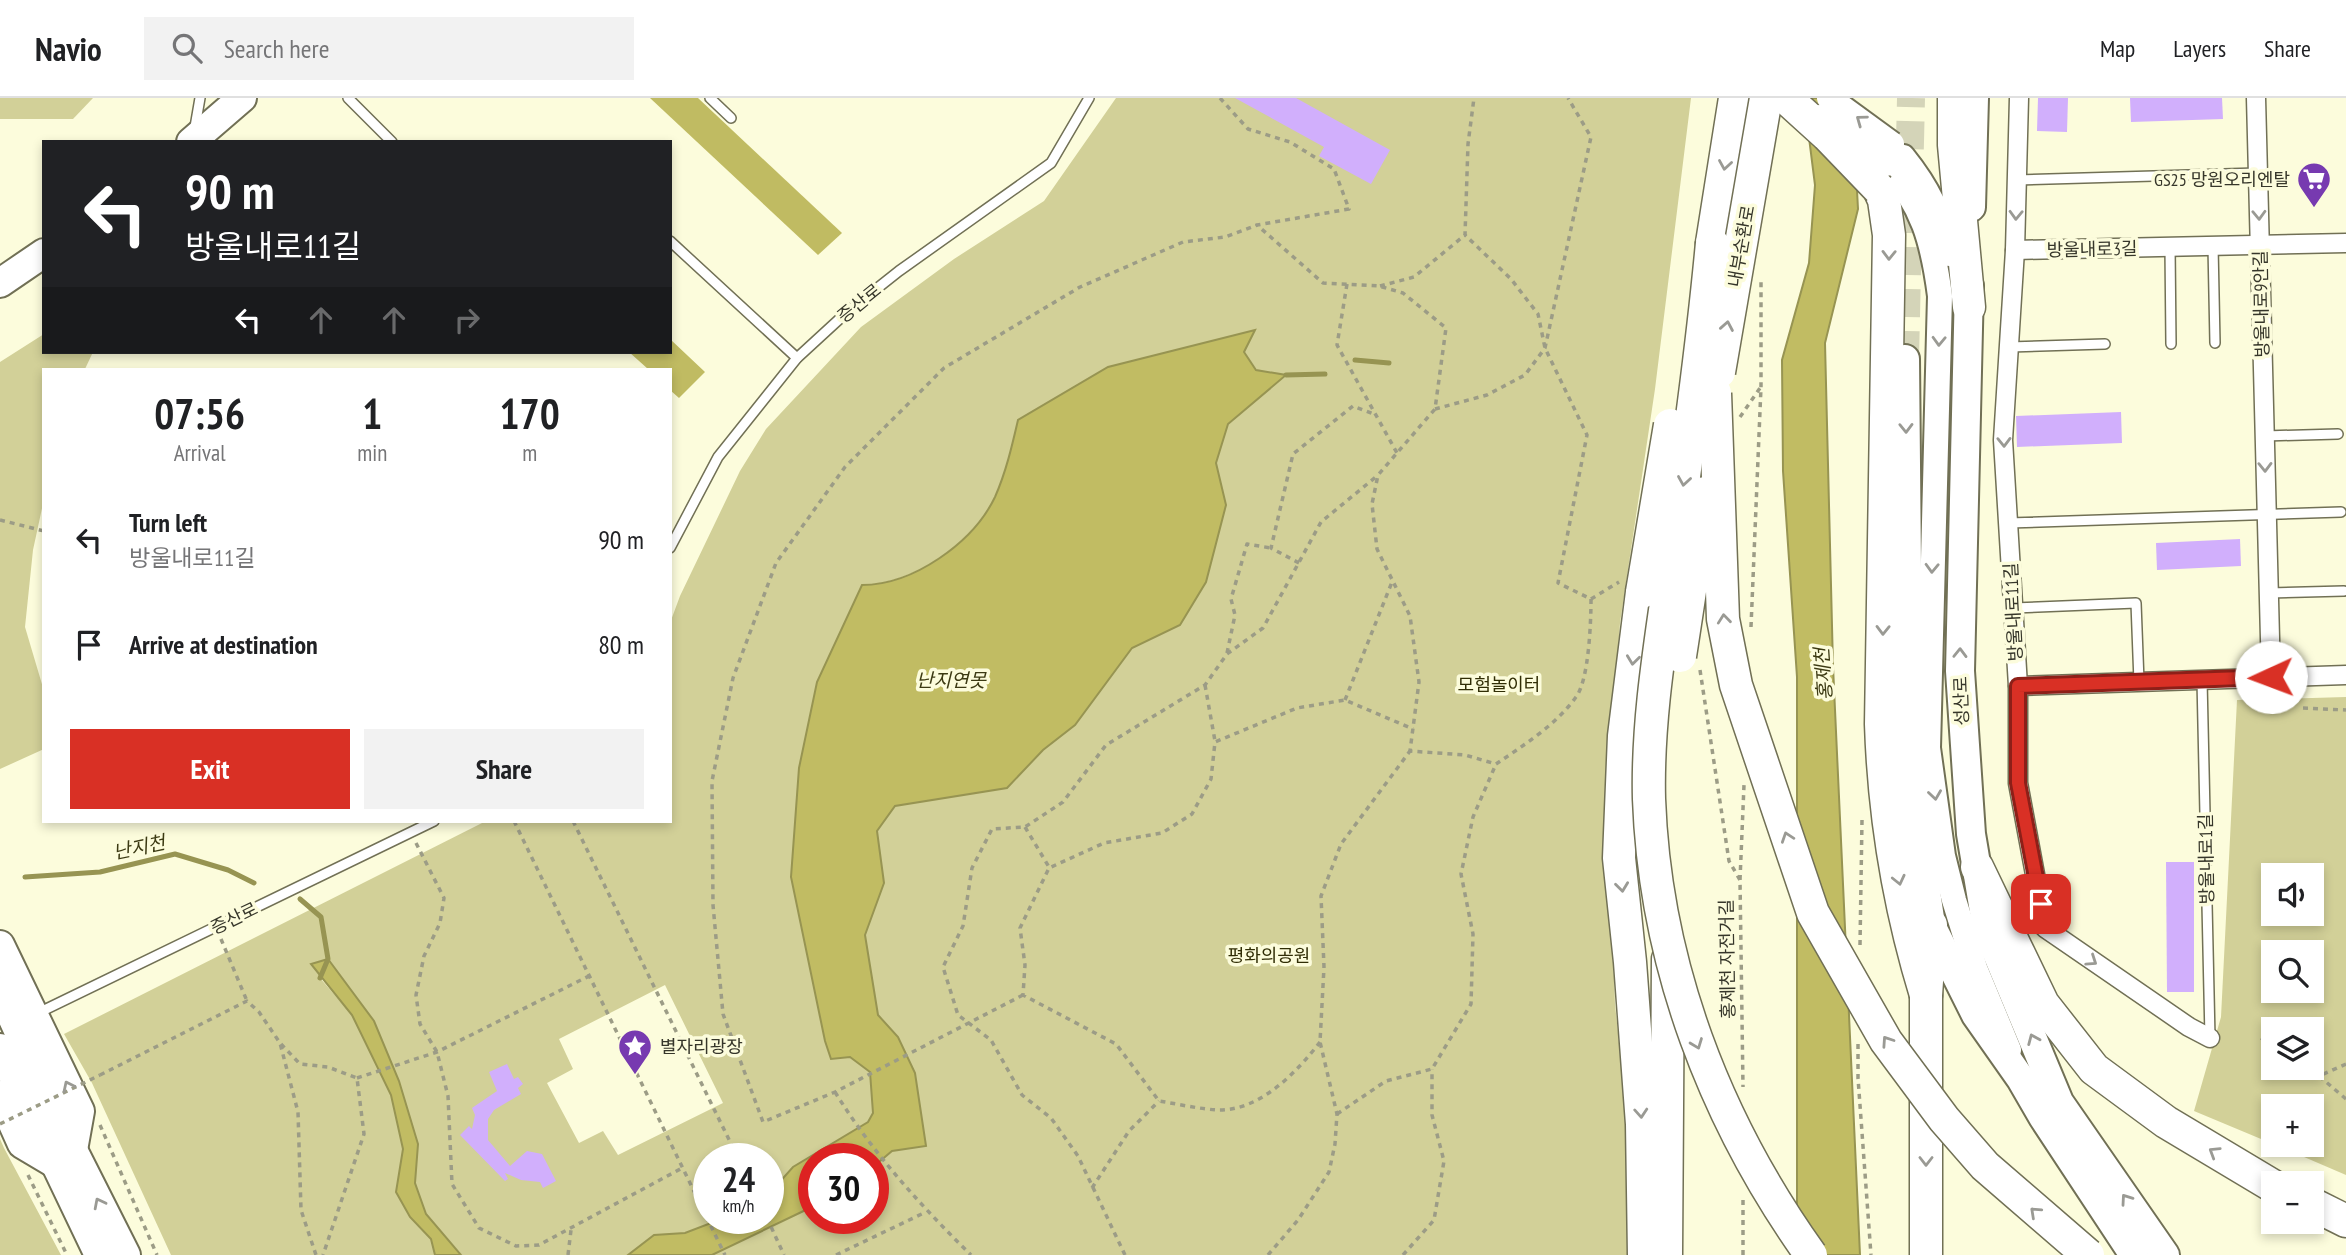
<!DOCTYPE html>
<meta charset="utf-8">
<style>
:root{--surface:#fff;--page:#f2f2f2;--text:#202124;--muted:#757577;--line:#e0e0e0;--accent:#d93025}
body{margin:0;font-family:"PT Sans Narrow","Noto Sans KR",sans-serif;background:var(--page);color:var(--text);height:100vh;display:flex;flex-direction:column;font-size:26px;white-space:nowrap}
*{box-sizing:border-box;margin:0}
p{font-size:23px;color:var(--muted)}
.icon{flex:none;width:38px;height:38px;fill:none;stroke:currentColor;stroke-width:2;stroke-linecap:round;stroke-linejoin:round}
.map{position:relative;flex:1;overflow:hidden}
.details{position:absolute;left:42px;top:270px;width:630px;height:455px;display:flex;flex-direction:column;background:var(--surface);border-radius:0px;box-shadow:0 4px 10px #0003}
.details>*{flex:none}
.top-card{position:absolute;left:42px;top:42px;width:630px;height:214px;border-radius:0px;box-shadow:0 4px 10px #0003;background:#202124;color:#fff;overflow:hidden}
.fabs{position:absolute;left:2261px;top:765px;display:grid;gap:14px}
.fabs a{display:grid;place-items:center;width:63px;height:63px;border-radius:0px;background:var(--surface);box-shadow:0 4px 10px #0003;font-size:35px}
.speed{position:absolute;left:693px;top:1045px;display:flex;gap:14px;font-size:35px;font-weight:700;text-align:center}
.speed>*{display:grid;place-content:center;width:91px;height:91px;border-radius:50%;background:var(--surface);box-shadow:0 4px 10px #0003;line-height:1}
.speed small{font-size:18px;font-weight:400}
.speed .limit{border:10px solid #d22;background:#fff;color:#111}
.pin{position:absolute;display:grid;place-items:center;width:60px;height:60px;color:#fff;margin:-30px;border-radius:14px;box-shadow:0 4px 10px #0006}
.me{position:absolute;width:77px;margin:-38px;rotate:268deg;stroke-linejoin:round;filter:drop-shadow(0 0 5px #0008)}
.turn{display:flex;align-items:center;gap:24px;height:147px;padding:0 28px;font-size:32px}
.turn .icon{width:91px;height:91px;stroke-width:2.5}
.turn b{display:block;font-size:49px;line-height:60px}
.lanes{display:flex;align-items:center;height:66px;padding:0 28px;background:#0003;justify-content:center;gap:35px;direction:ltr}
.lanes .off{opacity:.35}
.eta{display:flex;justify-content:space-evenly;align-items:center;height:119px;text-align:center}
.eta b{font-size:42px;font-weight:800;line-height:49px}
.action{display:flex;gap:14px;margin-top:auto;padding:14px 28px}
.action a{flex:1;height:80px;border-radius:0px;background:var(--accent);color:#fff;font-size:28px;font-weight:800;line-height:80px;text-align:center}
.action a+a{background:var(--page);color:var(--text)}
ul{padding:0;list-style:none}
li{display:flex;align-items:center;gap:21px;height:105px;padding:0 28px}
li div{flex:1}
li b{display:block;font-size:26px}
li em{font-style:normal}
header{display:flex;align-items:center;gap:42px;box-sizing:border-box;height:98px;padding:0 35px;background:var(--surface);border-bottom:2px solid var(--line)}
header strong{font-size:33px}
nav{display:flex;gap:38px;margin-inline-start:auto;font-size:24px}
.search{width:490px;height:63px;background:var(--page);display:flex;align-items:center;gap:18px;box-sizing:border-box;padding:0 24px;border-radius:0px;color:var(--muted);font-size:26px}
.map>svg:first-child{display:block}
</style>
<header>
<strong>Navio</strong>
<div class="search"><svg class="icon" aria-label="search" viewBox="0 0 24 24"><circle cx="10" cy="10" r="6"/><path d="M15 15l6 6"/></svg>Search here</div>
<nav><a>Map</a><a>Layers</a><a>Share</a></nav>
</header>
<div class="map">
<svg width="2346" height="1157" viewBox="0 0 2346 1157">
<rect width="100%" height="100%" fill="#fcfcdc"/>
<!-- green -->
<g fill="#d2d098" fill-rule="evenodd">
<polygon points="0,0 93,0 73,21 0,21"/>
<path d="M1116,0H1691L1655,291L1620,525L1607,696L1615,906L1624,993L1633,1157H712L814,1108V1120H873V1069L892,1053L898,939L878,917L865,837L884,785L877,733L895,708L1007,690L1043,652L1075,627L1132,550L1180,527L1206,484L1226,408L1216,365L1228,326L1286,277L1257,272L1244,254L1254,233L1108,269L1018,322C1012,348 1006,374 995,399C973,445 913,486 862,487L817,584L799,671L791,779L825,943L831,961L850,959L870,974L873,1015L868,1024L793,1069L768,1097V1060H709V1120H724L685,1135L654,1137L628,1157H462L426,1116L415,1085L418,1046L399,983L374,923L327,861L320,880L352,917L391,997L403,1051L396,1094L410,1119L431,1141L435,1157H171L92,985L64,936L486,723H670V525L680,498L740,373L766,331L861,229L954,161L1044,103ZM665,887L723,1005L618,1057L603,1033L579,1045L547,985L573,971L559,941Z"/>
<polygon points="44,236 44,254 93,254 85,271 44,271 44,401 33,452 25,529 44,593 44,651 0,671 0,264"/>
<path d="M2346,599V1077L2274,1046H2312V1008H2273V1046L2194,1013L2221,919L2237,602ZM2273,777H2312V816H2273ZM2273,854H2312V892H2273ZM2273,931H2312V970H2273Z"/>
<polygon points="0,1041 4,1050 61,1157 0,1157"/>
</g>
<!-- forest -->
<g fill="#c0bb62">
<polygon points="650,0 698,0 842,135 818,157"/>
<polygon points="670,241 705,274 679,300 670,292 670,271 648,271 629,254 670,254"/>
</g>
<!-- water -->
<g fill="#c1bc63" stroke="#979452" stroke-width="2">
<polygon points="1804,0 1852,0 1858,111 1825,245 1833,568 1860,1157 1797,1157 1797,579 1783,373 1782,262 1809,165 1815,87"/>
<path d="M1255,232L1244,254L1256,272L1286,277L1228,326L1216,365L1226,407L1206,484L1180,527L1132,550L1075,627L1043,652L1007,690L895,708L877,733L884,785L865,837L878,917L898,939L915,975L926,1048L892,1053L873,1069V1060H814V1108L712,1157H628L654,1137L685,1135L724,1120H768V1097L793,1069L868,1024L873,1015L870,974L850,959L831,961L825,943L791,779L799,670L817,584L862,487C913,487 973,445 995,399C1006,374 1012,348 1018,322L1108,269Z"/>
<polygon points="328,861 374,923 399,983 418,1046 415,1085 426,1116 461,1157 435,1157 431,1141 410,1119 396,1094 403,1051 391,997 352,917 311,866"/>
</g>
<g fill="none" stroke-linecap="round" stroke-linejoin="round">
<!-- stream -->
<g stroke="#979452" stroke-width="5">
<polyline points="1355,262 1389,265"/>
<polyline points="1286,277 1325,276"/>
<polyline points="25,779 100,774 175,756 228,772 254,785"/>
<polyline points="300,801 321,819 328,861 320,880"/>
</g>
</g>
<!-- building -->
<g fill="#d1affc">
<polygon points="1235,0 1296,0 1390,52 1371,86 1319,58 1324,49"/>
<polygon points="2038,0 2068,0 2067,34 2037,33"/>
<polygon points="2130,0 2222,0 2223,21 2131,24"/>
<polygon points="2121,314 2122,345 2017,349 2016,318"/>
<polygon points="2240,441 2241,468 2157,472 2156,445"/>
<polygon points="2166,764 2194,764 2194,894 2167,894"/>
<polygon points="507,966 514,981 518,979 523,986 518,990 521,996 494,1012 488,1021 488,1042 510,1068 527,1053 542,1056 556,1083 543,1090 540,1084 521,1082 505,1075 508,1081 505,1083 460,1037 469,1028 472,1031 475,1017 472,1010 497,993 489,974"/>
</g>
<g fill="none" stroke-linecap="round" stroke-linejoin="round">
<!-- primary-tunnel -->
<polyline stroke="#d4d4b8" stroke-width="28" stroke-dasharray="28 14" stroke-linecap="butt" points="1905,261 1911,0"/>
<!-- lane casing -->
<g stroke="#717055" stroke-width="12">
<g id="lane">
<polyline points="348,0 392,44"/>
<polyline points="710,0 731,20"/>
<polyline points="195,29 200,0"/>
<polyline points="2017,82 2258,75"/>
<polyline points="670,143 797,260"/>
<polyline points="2213,148 2215,245"/>
<polyline points="2170,149 2171,246"/>
<polyline points="2009,249 2105,246"/>
<polyline points="2265,338 2338,336"/>
<polyline points="2008,425 2341,414"/>
<polyline points="670,450 718,359 797,260 846,215 899,173 1051,65 1089,0"/>
<polyline points="2269,495 2344,493"/>
<polyline points="2013,510 2136,505 2139,584"/>
<polyline points="2202,582 2210,940"/>
<polyline points="36,916 434,723"/>
</g>
</g>
<!-- street casing -->
<g stroke="#717055" stroke-width="21">
<g id="street">
<polyline points="2019,0 2015,152 2003,342 2018,588 2018,685 2045,830 2189,929 2210,940"/>
<polyline points="2256,0 2271,579"/>
<polyline points="2015,152 2346,145"/>
<polyline points="2018,588 2346,577"/>
</g>
</g>
<!-- secondary casing -->
<g stroke="#717055" stroke-width="28">
<g id="secondary">
<path d="M1903,59C1928,90 1941,117 1950,156"/>
<path d="M1886,66C1923,107 1933,144 1940,198L1928,650L1943,758L1954,802L1975,870L2009,952"/>
</g>
</g>
<!-- primary casing -->
<g stroke="#717055" stroke-width="32">
<g id="primary">
<polyline points="191,44 242,0"/>
<polyline points="1971,109 1974,0"/>
<polyline points="0,185 44,155"/>
<polyline points="1969,188 1960,573 1971,736 1987,831 2059,1004 2165,1157"/>
<polyline points="1905,261 1909,680 1931,827 1976,917 2021,981 2043,1019 2134,1157"/>
<polyline points="0,847 80,1013 73,1052"/>
<polyline points="0,893 73,1052 126,1157"/>
<polyline points="0,950 99,1157"/>
<polyline points="0,997 22,1046 54,1065"/>
</g>
</g>
<!-- highway casing -->
<g stroke="#717055" stroke-width="35">
<g id="highway">
<polyline points="1954,0 1954,47 1969,209"/>
<path d="M1879,91L1884,102L1889,137L1881,626C1884,718 1899,809 1926,897"/>
<polyline points="1712,145 1735,0"/>
<polyline points="1642,494 1624,638 1619,760 1630,864 1642,1026 1644,1157"/>
<polyline points="1977,769 2043,906 2094,971 2166,1024 2273,1088"/>
<polyline points="2312,1106 2346,1123"/>
<polyline points="1666,1157 1668,861"/>
<polyline points="1926,1157 1926,897 1931,827"/>
</g>
</g>
<!-- path -->
<g stroke="#9c9c86" stroke-width="3.5" stroke-dasharray="5 5" stroke-linecap="butt">
<path d="M1220,0L1248,31L1290,44L1334,71L1349,111L1257,127L1323,185L1379,188L1403,195L1446,230L1435,311L1378,377L1372,406L1377,451L1410,518L1419,584L1410,653L1465,657L1496,666C1524,647 1556,627 1576,599C1589,582 1591,523 1591,501L1558,485L1587,337L1545,250L1538,216L1511,181L1465,137"/>
<polyline points="1347,186 1337,247 1397,355"/>
<polyline points="1380,188 1414,179 1465,137 1468,46 1474,0"/>
<polyline points="1435,311 1487,297 1525,277 1545,250 1591,39 1568,0"/>
<polyline points="1740,319 1760,290"/>
<polyline points="0,422 44,433"/>
<polyline points="1299,465 1271,450 1293,356 1353,308 1376,317"/>
<polyline points="1591,501 1619,484"/>
<polyline points="1751,529 1761,289 1761,180"/>
<polyline points="1227,555 1235,517 1231,501 1247,446 1271,450"/>
<polyline points="1700,572 1729,763 1740,782 1743,989"/>
<polyline points="1205,587 1215,643"/>
<polyline points="1345,602 1392,484"/>
<polyline points="2303,610 2346,612"/>
<polyline points="514,723 725,1157"/>
<polyline points="573,723 738,1060"/>
<polyline points="1025,729 1049,769"/>
<polyline points="416,745 444,800 440,825 424,858 416,897 420,926 437,954 448,998 452,1086 479,1130 516,1148 539,1147 684,1069"/>
<polyline points="1740,782 1744,687"/>
<polyline points="221,841 247,903"/>
<polyline points="1860,847 1862,722"/>
<polyline points="1023,897 835,994 763,1024 723,916 713,807 712,683 733,580 776,465 845,369 944,270 1080,189 1183,144 1225,139 1257,127"/>
<polyline points="2261,940 2273,948"/>
<path d="M1320,944C1297,974 1260,1013 1218,1012C1199,1011 1178,1006 1159,1003L1116,946L1023,897L1025,867L1020,830L1049,770L1104,745L1162,735L1192,716L1211,681L1215,644L1297,610L1345,602L1413,631"/>
<polyline points="281,946 300,966 328,969 357,980 364,1036 323,1157"/>
<polyline points="1858,946 1858,980 1871,1157"/>
<polyline points="2346,966 2319,978 2346,1001"/>
<polyline points="2306,970 2318,978"/>
<polyline points="100,977 247,903 259,914 280,945 298,1014 301,1112 316,1157"/>
<polyline points="357,980 437,954 591,877"/>
<path d="M835,994C872,1054 920,1107 971,1157"/>
<polyline points="1337,1016 1386,983 1432,971 1471,906 1473,836 1461,776 1473,719 1496,666"/>
<polyline points="100,1027 157,1157"/>
<polyline points="28,1077 67,1157"/>
<polyline points="1092,1090 1129,1033 1159,1003"/>
<polyline points="767,1120 784,1157"/>
<polyline points="568,1157 571,1132"/>
<polyline points="836,1157 926,1114"/>
<polyline points="1125,1157 1078,1058 1051,1020 1022,997 991,942 958,917 943,869 963,828 972,770 992,731 1025,729 1063,704 1106,647 1205,587 1227,556 1263,530 1321,424 1377,378"/>
<polyline points="1268,1157 1298,1122 1329,1074 1335,1046 1337,1016 1320,944 1324,869 1321,798 1341,746 1410,653"/>
<polyline points="1403,1157 1434,1122 1444,1063 1432,1017 1432,971"/>
<polyline points="1743,1157 1743,1099"/>
</g>
<!-- lane -->
<use href="#lane" stroke="#fff" stroke-width="9"/>
<!-- street -->
<use href="#street" stroke="#fff" stroke-width="18"/>
<!-- secondary -->
<use href="#secondary" stroke="#fff" stroke-width="24"/>
<!-- primary -->
<use href="#primary" stroke="#fff" stroke-width="28"/>
<!-- highway -->
<use href="#highway" stroke="#fff" stroke-width="32"/>
<!-- secondary-bridge casing -->
<g stroke="#717055" stroke-width="28" stroke-linecap="butt">
<g id="secondary-bridge">
<polyline points="1829,0 1892,46"/>
<polyline points="1820,19 1860,44 1886,66"/>
</g>
</g>
<!-- highway-bridge casing -->
<g stroke="#717055" stroke-width="35" stroke-linecap="butt">
<g id="highway-bridge">
<polyline points="1786,0 1827,37 1879,91"/>
<path d="M1712,145C1702,252 1687,358 1672,464C1661,542 1647,622 1649,701C1655,866 1715,1023 1811,1157"/>
<polyline points="1719,274 1766,0"/>
<polyline points="1715,295 1723,521 1736,587 1813,815 1886,943 1944,1021 1985,1068 2088,1157"/>
<polyline points="1642,494 1670,327"/>
<polyline points="1680,558 1705,395"/>
</g>
</g>
<!-- path-bridge -->
<polyline stroke="#9c9c86" stroke-width="3.5" stroke-dasharray="5 5" stroke-linecap="butt" points="0,1026 100,977"/>
<!-- secondary-bridge -->
<use href="#secondary-bridge" stroke="#fff" stroke-width="24"/>
<!-- highway-bridge -->
<use href="#highway-bridge" stroke="#fff" stroke-width="32"/>
</g>
<!-- one-way arrows -->
<defs><path id="oneway-chevron" d="M-2-3.5L2.5 0L-2 3.5" fill="none" stroke-width="1.6" stroke-linecap="round" stroke-linejoin="round" transform="scale(1.75)"/></defs>
<g stroke="#9a9a94">
<use href="#oneway-chevron" transform="translate(1861 22) rotate(-144)"/>
<use href="#oneway-chevron" transform="translate(1725 67) rotate(99)"/>
<use href="#oneway-chevron" transform="translate(2016 117) rotate(92)"/>
<use href="#oneway-chevron" transform="translate(2259 117) rotate(88)"/>
<use href="#oneway-chevron" transform="translate(1889 157) rotate(91)"/>
<use href="#oneway-chevron" transform="translate(1727 228) rotate(-80)"/>
<use href="#oneway-chevron" transform="translate(1939 243) rotate(92)"/>
<use href="#oneway-chevron" transform="translate(1906 330) rotate(89)"/>
<use href="#oneway-chevron" transform="translate(2004 344) rotate(89)"/>
<use href="#oneway-chevron" transform="translate(2265 369) rotate(89)"/>
<use href="#oneway-chevron" transform="translate(1684 383) rotate(99)"/>
<use href="#oneway-chevron" transform="translate(1932 470) rotate(92)"/>
<use href="#oneway-chevron" transform="translate(1724 521) rotate(-96)"/>
<use href="#oneway-chevron" transform="translate(1883 532) rotate(91)"/>
<use href="#oneway-chevron" transform="translate(1960 555) rotate(-89)"/>
<use href="#oneway-chevron" transform="translate(1633 562) rotate(97)"/>
<use href="#oneway-chevron" transform="translate(1935 697) rotate(82)"/>
<use href="#oneway-chevron" transform="translate(1787 739) rotate(-109)"/>
<use href="#oneway-chevron" transform="translate(1899 782) rotate(77)"/>
<use href="#oneway-chevron" transform="translate(1622 789) rotate(83)"/>
<use href="#oneway-chevron" transform="translate(2092 863) rotate(34)"/>
<use href="#oneway-chevron" transform="translate(2033 941) rotate(-113)"/>
<use href="#oneway-chevron" transform="translate(1887 943) rotate(-124)"/>
<use href="#oneway-chevron" transform="translate(1697 946) rotate(69)"/>
<use href="#oneway-chevron" transform="translate(68 988) rotate(-116)"/>
<use href="#oneway-chevron" transform="translate(1641 1015) rotate(86)"/>
<use href="#oneway-chevron" transform="translate(2214 1054) rotate(-148)"/>
<use href="#oneway-chevron" transform="translate(1926 1063) rotate(90)"/>
<use href="#oneway-chevron" transform="translate(2126 1101) rotate(-125)"/>
<use href="#oneway-chevron" transform="translate(99 1105) rotate(-117)"/>
<use href="#oneway-chevron" transform="translate(2035 1114) rotate(-137)"/>
</g>
<g fill="none" stroke-linecap="round" stroke-linejoin="round">
<!-- route casing -->
<g stroke="#8d1f18" stroke-width="18">
<polyline id="route" points="2041,806 2018,685 2018,588 2271,579"/>
</g>
<!-- route -->
<use href="#route" stroke="#d93025" stroke-width="12"/>
</g>
<!-- icons -->
<defs>
<g id="supermarket-pin" transform="scale(1.75)"><path d="M0 17L-7.5 6A9.5 9.5 0 1 1 7.5 6Z" fill="#773ab0" stroke="#fcfcdc"/><path d="M-6-5.5h2.5l.6 2H6L4.5 2H-2.5L-4.4-4H-6ZM-1.5 3.2a1.3 1.3 0 1 0 .1 0ZM3 3.2a1.3 1.3 0 1 0 .1 0Z" fill="#fff"/></g>
<g id="sight-pin" transform="scale(1.75)"><path d="M0 17L-7.5 6A9.5 9.5 0 1 1 7.5 6Z" fill="#773ab0" stroke="#fcfcdc"/><path d="M0-6L1.8-2.2L6-1.7L2.9 1.2L3.7 5.4L0 3.3L-3.7 5.4L-2.9 1.2L-6-1.7L-1.8-2.2Z" fill="#fff"/></g>
</defs>
<g fill-rule="evenodd">
<use href="#supermarket-pin" x="2314" y="81"/>
<use href="#sight-pin" x="635" y="948"/>
</g>
<g text-anchor="middle" dominant-baseline="central" stroke-width="7" stroke-linejoin="round" paint-order="stroke">
<!-- poi labels -->
<g font-size="18" fill="#36362a" stroke="#fcfcdc" text-anchor="end">
<text x="2290" y="81">GS25 망원오리엔탈</text>
<text x="660" y="948" text-anchor="start">별자리광장</text>
</g>
<!-- street labels -->
<g font-size="18" fill="#36362a" stroke="#fcfcdc">
<text transform="translate(1741 148) rotate(-80)">내부순환로</text>
<text transform="translate(2092 151) rotate(-1)">방울내로3길</text>
<text transform="translate(859 205) rotate(-39)">증산로</text>
<text transform="translate(2261 206) rotate(-91)">방울내로9안길</text>
<text transform="translate(2013 514) rotate(-93)">방울내로11길</text>
<text transform="translate(1961 603) rotate(-92)">성산로</text>
<text transform="translate(2206 761) rotate(-91)">방울내로1길</text>
<text transform="translate(234 820) rotate(-26)">증산로</text>
<text transform="translate(1727 861) rotate(-91)">홍제천 자전거길</text>
</g>
<!-- park labels -->
<g font-size="18" fill="#302d05" stroke="#fcfcdc">
<text x="1499" y="586">모험놀이터</text>
<text x="1269" y="857">평화의공원</text>
</g>
<!-- water labels -->
<g font-size="19" font-style="italic" fill="#3c3a13" stroke="#fcfcdc">
<text transform="translate(1823 576) rotate(-94)">홍제천</text>
<text x="951" y="582">난지연못</text>
<text transform="translate(139 749) rotate(-12)">난지천</text>
</g>
</g>
</svg>
<div class="fabs">
<a><svg class="icon" aria-label="sound" viewBox="0 0 24 24"><path d="M4 9h4l5-4v14l-5-4H4zM17 9q2 3 0 6"/></svg></a>
<a><svg class="icon" aria-label="search" viewBox="0 0 24 24"><circle cx="10" cy="10" r="6"/><path d="M15 15l6 6"/></svg></a>
<a><svg class="icon" aria-label="layers" viewBox="0 0 24 24"><path d="M12 4l9 5-9 5-9-5zM3 14l9 5 9-5"/></svg></a>
<a>+</a>
<a>−</a>
</div>
<div class="speed"><div>24<small>km/h</small></div><div class="limit">30</div></div>
<div class="pin" style="left:2041px;top:806px;background:#d93025"><svg class="icon" aria-label="arrive" viewBox="0 0 24 24"><path d="M6 21V4h12l-3 4 3 4H6"/></svg></div>
<svg class="me" style="left:2271px;top:579px" viewBox="-20 -20 40 40"><circle r="19" fill="#fff"/><path d="M0-13L10 11 0 6-10 11z" fill="#d93025"/></svg>
<div class="top-card">
<div class="turn"><svg class="icon" aria-label="left" viewBox="0 0 24 24"><path d="M17 20v-9H6M10 6l-5 5 5 5"/></svg><div><b>90 m</b>방울내로11길</div></div>
<div class="lanes"><svg class="icon" aria-label="left" viewBox="0 0 24 24"><path d="M17 20v-9H6M10 6l-5 5 5 5"/></svg><svg class="icon off" aria-label="ahead" viewBox="0 0 24 24"><path d="M12 20V5M6 11l6-6 6 6"/></svg><svg class="icon off" aria-label="ahead" viewBox="0 0 24 24"><path d="M12 20V5M6 11l6-6 6 6"/></svg><svg class="icon off" aria-label="right" viewBox="0 0 24 24"><path d="M7 20v-9h11M14 6l5 5-5 5"/></svg></div>
</div>
<section class="details">
<div class="eta">
<div><b>07:56</b><p>Arrival</p></div>
<div><b>1</b><p>min</p></div>
<div><b>170</b><p>m</p></div>
</div>
<ul>
<li><svg class="icon" aria-label="left" viewBox="0 0 24 24"><path d="M17 20v-9H6M10 6l-5 5 5 5"/></svg><div><b>Turn left</b><p>방울내로11길</p></div><em>90 m</em></li>
<li><svg class="icon" aria-label="arrive" viewBox="0 0 24 24"><path d="M6 21V4h12l-3 4 3 4H6"/></svg><div><b>Arrive at destination</b></div><em>80 m</em></li>
</ul>
<div class="action"><a>Exit</a><a>Share</a></div>
</section>
</div>
